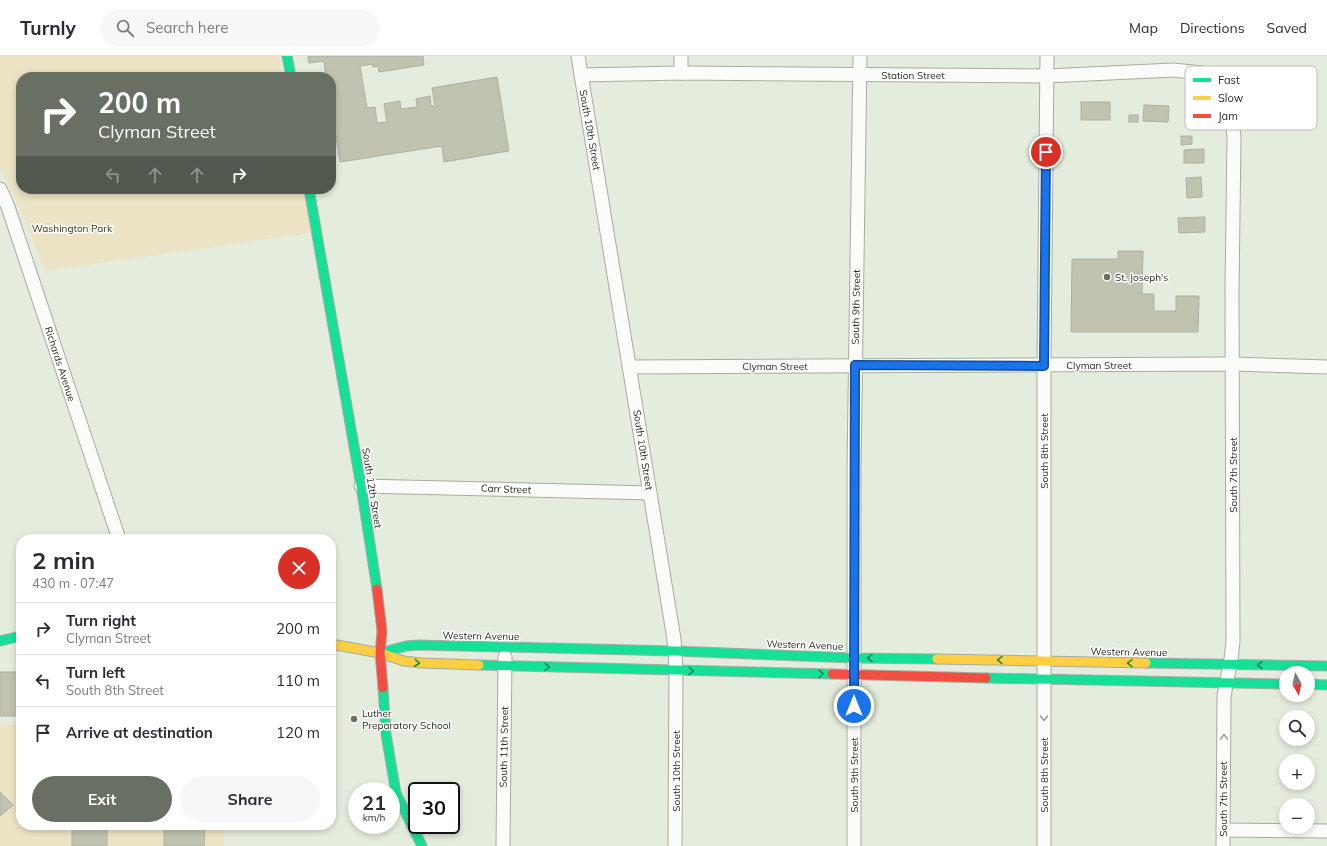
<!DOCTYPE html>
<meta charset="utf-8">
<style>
:root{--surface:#fff;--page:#f7f7f7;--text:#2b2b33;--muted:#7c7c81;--line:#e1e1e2;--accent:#686f63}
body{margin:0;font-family:Mulish,sans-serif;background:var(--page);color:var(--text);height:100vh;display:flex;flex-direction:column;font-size:15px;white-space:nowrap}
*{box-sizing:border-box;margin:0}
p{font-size:13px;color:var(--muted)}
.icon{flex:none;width:22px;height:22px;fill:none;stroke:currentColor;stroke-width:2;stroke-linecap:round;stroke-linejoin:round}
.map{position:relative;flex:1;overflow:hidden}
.drawer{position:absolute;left:16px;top:478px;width:320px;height:296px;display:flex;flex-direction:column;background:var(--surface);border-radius:16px;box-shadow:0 2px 6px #0003}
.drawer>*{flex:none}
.top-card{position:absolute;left:16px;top:16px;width:320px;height:122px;border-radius:16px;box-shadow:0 2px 6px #0003;background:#686f63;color:#fff;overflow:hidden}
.needle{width:26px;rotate:171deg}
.buttons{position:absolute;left:1279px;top:610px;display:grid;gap:8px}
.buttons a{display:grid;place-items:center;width:36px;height:36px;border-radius:50%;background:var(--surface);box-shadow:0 2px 6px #0003;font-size:20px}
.speed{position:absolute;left:348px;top:726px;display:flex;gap:8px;font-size:20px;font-weight:700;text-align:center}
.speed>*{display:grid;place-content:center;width:52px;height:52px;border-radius:50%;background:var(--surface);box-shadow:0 2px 6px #0003;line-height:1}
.speed small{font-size:10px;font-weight:400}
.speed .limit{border:2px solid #111;border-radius:6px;background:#fff;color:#111}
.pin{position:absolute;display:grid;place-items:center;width:34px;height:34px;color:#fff;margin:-17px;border:2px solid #fff;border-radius:50%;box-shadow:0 1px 4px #0007}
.me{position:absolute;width:44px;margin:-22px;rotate:0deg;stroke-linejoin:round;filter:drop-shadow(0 0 3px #0008)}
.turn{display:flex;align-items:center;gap:14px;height:84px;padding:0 16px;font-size:18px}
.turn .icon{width:52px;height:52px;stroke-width:2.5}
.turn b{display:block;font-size:28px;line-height:34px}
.lanes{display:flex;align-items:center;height:38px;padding:0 16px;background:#0003;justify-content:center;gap:20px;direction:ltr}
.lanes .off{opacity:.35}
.round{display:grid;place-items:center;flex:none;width:42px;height:42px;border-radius:21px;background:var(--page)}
.overview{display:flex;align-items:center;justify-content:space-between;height:68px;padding:0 16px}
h1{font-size:24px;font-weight:700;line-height:30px}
.primary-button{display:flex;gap:8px;margin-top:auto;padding:8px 16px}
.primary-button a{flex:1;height:46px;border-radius:24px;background:var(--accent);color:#fff;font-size:16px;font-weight:700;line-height:46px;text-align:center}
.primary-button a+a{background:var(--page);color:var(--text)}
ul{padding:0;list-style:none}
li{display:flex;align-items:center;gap:12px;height:52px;padding:0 16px;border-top:1px solid var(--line)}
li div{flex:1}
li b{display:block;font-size:15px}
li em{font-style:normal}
header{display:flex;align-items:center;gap:24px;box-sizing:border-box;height:56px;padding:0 20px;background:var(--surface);border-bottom:1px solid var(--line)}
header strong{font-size:19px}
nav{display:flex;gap:22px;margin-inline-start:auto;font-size:14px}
.search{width:280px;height:36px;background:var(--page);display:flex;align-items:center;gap:10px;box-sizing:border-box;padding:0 14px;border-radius:22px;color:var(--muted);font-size:15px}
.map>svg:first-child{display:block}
</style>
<header>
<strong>Turnly</strong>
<div class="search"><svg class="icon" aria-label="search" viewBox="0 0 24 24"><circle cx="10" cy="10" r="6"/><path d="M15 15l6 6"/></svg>Search here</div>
<nav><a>Map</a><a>Directions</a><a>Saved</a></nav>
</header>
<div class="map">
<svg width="1327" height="790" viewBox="0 0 1327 790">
<rect width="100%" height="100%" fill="#e4ecdd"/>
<!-- green -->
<g fill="#ece3c4">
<polygon points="0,0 279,0 283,21 21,21 21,133 303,133 311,177 44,215 27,168 0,112"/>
<polygon points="0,668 21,669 21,769 72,769 72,790 0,790 0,760 13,749 0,736"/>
<rect x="107" y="769" width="57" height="21"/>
<polygon points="205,769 224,769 224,790 204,790"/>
</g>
<!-- building -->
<g fill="#c0c3af" stroke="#acb0a4">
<polygon points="308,0 423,0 424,9 379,16 378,10 373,11 373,8 360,10 367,52 375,51 377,67 387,66 384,48 400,45 401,53 417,51 416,43 430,40 431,50 435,50 432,32 497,21 509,95 444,106 442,90 340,106 331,50 331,21 326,21 324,5 309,7"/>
<rect x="1081" y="46" width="29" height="18"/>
<polygon points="1144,49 1169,50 1168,66 1143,65"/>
<rect x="1129" y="59" width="9" height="7"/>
<polygon points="1181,80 1192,80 1192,88 1181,89"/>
<polygon points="1204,93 1204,107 1184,107 1184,94"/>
<polygon points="1201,121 1202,141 1187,142 1186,122"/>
<polygon points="1205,161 1205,176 1179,177 1178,162"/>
<polygon points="1118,195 1143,195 1142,238 1154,238 1154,255 1176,255 1176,240 1199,240 1198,276 1071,276 1072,203 1118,203"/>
<rect x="0" y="616" width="21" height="44"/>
<polygon points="0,736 13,749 0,760"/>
<rect x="72" y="769" width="35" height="21"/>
<polygon points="164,769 205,769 204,790 164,790"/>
</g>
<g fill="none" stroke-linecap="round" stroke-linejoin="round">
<!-- street casing -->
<g stroke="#a6aca0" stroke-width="15">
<g id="street">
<polyline points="578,0 674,583 676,614 675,790"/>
<polyline points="681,17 681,0"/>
<polyline points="581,19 681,17 1047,20 1173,14 1202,17 1217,28 1230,48 1234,81 1232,236 1233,586 1231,603 1224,640 1223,790"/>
<polyline points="0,133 8,151 119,483"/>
<polyline points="630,311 1233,308 1327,311"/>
<polyline points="361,430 650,437"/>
<polyline points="1223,774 1327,775"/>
<polyline points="503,790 505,601"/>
<polyline points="854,790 854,411 860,0"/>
<polyline points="1044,790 1044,309 1047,0"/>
</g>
</g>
<!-- fast casing -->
<g stroke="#a6aca0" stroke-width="11">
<g id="fast">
<polyline points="287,0 291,21"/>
<polyline points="309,133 361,430 377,533"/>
<polyline points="0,585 21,580"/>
<polyline points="380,597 406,590 419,589 675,595 854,602 937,603"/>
<polyline points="1146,607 1327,610"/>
<polyline points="479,609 832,618"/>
<polyline points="986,622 1286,628"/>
<polyline points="1308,628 1327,629"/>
<polyline points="383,632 386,678 396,737 422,790"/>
</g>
</g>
<!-- slow casing -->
<g stroke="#a6aca0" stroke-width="11">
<g id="slow">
<polyline points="331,588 380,597 404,605 421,607 479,609"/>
<polyline points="937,603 1146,607"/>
</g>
</g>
<!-- jam casing -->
<g stroke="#a6aca0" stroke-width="11">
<g id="jam">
<polyline points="377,533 382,575 380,597 383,632"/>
<polyline points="832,618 986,622"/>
</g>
</g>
<!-- street -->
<use href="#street" stroke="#fbfcfa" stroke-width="13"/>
<!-- fast -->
<use href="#fast" stroke="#16e098" stroke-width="9"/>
<!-- slow -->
<use href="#slow" stroke="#ffcf43" stroke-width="9"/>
<!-- jam -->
<use href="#jam" stroke="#f24e42" stroke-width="9"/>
</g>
<!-- one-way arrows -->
<defs><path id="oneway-chevron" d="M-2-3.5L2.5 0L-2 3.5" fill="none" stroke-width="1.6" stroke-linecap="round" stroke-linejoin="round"/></defs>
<g stroke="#1e865c">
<use href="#oneway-chevron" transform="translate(870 602) rotate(-179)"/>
<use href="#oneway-chevron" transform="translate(1000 604) rotate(-179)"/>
<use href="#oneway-chevron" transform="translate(417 607) rotate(6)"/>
<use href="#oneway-chevron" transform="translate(1130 607) rotate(-179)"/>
<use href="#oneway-chevron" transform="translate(1260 609) rotate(-180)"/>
<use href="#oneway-chevron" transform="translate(547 611) rotate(2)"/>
<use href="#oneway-chevron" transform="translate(691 615) rotate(1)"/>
<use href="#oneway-chevron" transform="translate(821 618) rotate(1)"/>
</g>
<g stroke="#9b9e98">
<use href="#oneway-chevron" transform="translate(1044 662) rotate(90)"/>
<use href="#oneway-chevron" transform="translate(1224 681) rotate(-90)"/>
</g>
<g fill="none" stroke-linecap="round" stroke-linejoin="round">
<!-- route casing -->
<g stroke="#114b97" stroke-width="10">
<polyline id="route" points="854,650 855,309 1044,310 1046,96"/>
</g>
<!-- route -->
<use href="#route" stroke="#1a73e8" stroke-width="7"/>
</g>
<!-- markers -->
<g fill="#686f63" stroke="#fff" stroke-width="1.5">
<circle cx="1107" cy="221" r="4"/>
<circle cx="354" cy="663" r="4"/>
</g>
<g text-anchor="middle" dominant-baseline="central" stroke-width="3" stroke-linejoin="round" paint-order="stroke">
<!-- street labels -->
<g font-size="10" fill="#262b21" stroke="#fff">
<text x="913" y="19">Station Street</text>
<text transform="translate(590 74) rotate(80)">South 10th Street</text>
<text transform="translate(856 251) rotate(-89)">South 9th Street</text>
<text transform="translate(60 308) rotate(72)">Richards Avenue</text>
<text x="1099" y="309">Clyman Street</text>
<text x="775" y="310">Clyman Street</text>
<text transform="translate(643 394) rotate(81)">South 10th Street</text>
<text transform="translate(1044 395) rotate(-90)">South 8th Street</text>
<text transform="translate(1233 419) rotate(-90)">South 7th Street</text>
<text transform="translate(372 432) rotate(81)">South 12th Street</text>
<text transform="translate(506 433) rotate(2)">Carr Street</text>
<text transform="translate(481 580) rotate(1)">Western Avenue</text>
<text transform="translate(805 589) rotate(2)">Western Avenue</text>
<text transform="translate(1129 596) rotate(1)">Western Avenue</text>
<text transform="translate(504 691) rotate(-89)">South 11th Street</text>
<text transform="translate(676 715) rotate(-90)">South 10th Street</text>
<text transform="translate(854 719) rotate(-90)">South 9th Street</text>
<text transform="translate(1044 719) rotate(-90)">South 8th Street</text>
<text transform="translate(1223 743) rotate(-90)">South 7th Street</text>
</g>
<!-- park labels -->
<g font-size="10" fill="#3e3012" stroke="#fff">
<text x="72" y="172">Washington Park</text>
</g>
<!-- poi labels -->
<g font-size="10" fill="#262b21" stroke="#fff" text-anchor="start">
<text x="1115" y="221">St. Joseph's</text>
<text x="362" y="657">Luther<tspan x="362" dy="12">Preparatory School</tspan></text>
</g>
</g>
<!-- legend -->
<rect x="1185" y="10" width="132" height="64" rx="6" fill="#fff" stroke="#bebfbc" stroke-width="1"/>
<rect x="1193" y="22" width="18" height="4" fill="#16e098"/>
<rect x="1193" y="40" width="18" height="4" fill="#ffcf43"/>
<rect x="1193" y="58" width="18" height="4" fill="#f24e42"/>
<g font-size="11" fill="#262b21">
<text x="1218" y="28">Fast</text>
<text x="1218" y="46">Slow</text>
<text x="1218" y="64">Jam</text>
</g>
</svg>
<div class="buttons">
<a><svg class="needle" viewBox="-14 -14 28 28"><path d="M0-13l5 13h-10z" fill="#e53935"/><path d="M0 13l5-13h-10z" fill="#7c7c81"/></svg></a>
<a><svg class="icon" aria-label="search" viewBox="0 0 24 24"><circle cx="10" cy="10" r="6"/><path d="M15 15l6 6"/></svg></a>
<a>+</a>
<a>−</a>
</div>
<div class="speed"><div>21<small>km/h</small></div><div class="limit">30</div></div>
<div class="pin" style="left:1046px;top:96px;background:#d93025"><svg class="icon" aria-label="arrive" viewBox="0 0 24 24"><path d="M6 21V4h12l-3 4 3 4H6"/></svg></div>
<svg class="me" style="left:854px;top:650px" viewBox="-20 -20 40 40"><circle r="17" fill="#1a73e8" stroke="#fff" stroke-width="3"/><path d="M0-11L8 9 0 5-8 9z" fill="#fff"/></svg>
<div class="top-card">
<div class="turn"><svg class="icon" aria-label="right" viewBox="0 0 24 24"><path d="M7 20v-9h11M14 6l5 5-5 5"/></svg><div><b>200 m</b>Clyman Street</div></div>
<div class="lanes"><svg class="icon off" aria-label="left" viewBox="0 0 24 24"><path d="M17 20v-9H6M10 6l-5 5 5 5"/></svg><svg class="icon off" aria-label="ahead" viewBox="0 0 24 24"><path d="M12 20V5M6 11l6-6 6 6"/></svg><svg class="icon off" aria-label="ahead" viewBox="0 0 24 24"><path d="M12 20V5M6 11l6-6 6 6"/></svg><svg class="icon" aria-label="right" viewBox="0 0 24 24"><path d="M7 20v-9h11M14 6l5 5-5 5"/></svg></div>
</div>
<section class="drawer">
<div class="overview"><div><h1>2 min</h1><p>430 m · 07:47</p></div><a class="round" style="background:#d93025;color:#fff"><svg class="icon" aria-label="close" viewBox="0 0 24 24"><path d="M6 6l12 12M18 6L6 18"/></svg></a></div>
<ul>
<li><svg class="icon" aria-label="right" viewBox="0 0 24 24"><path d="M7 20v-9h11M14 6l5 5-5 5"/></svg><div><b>Turn right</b><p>Clyman Street</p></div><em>200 m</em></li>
<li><svg class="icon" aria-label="left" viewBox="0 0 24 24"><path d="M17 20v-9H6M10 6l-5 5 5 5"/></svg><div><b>Turn left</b><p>South 8th Street</p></div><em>110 m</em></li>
<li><svg class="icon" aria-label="arrive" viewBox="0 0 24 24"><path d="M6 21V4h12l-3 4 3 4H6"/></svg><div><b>Arrive at destination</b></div><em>120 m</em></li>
</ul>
<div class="primary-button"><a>Exit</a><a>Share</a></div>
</section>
</div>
